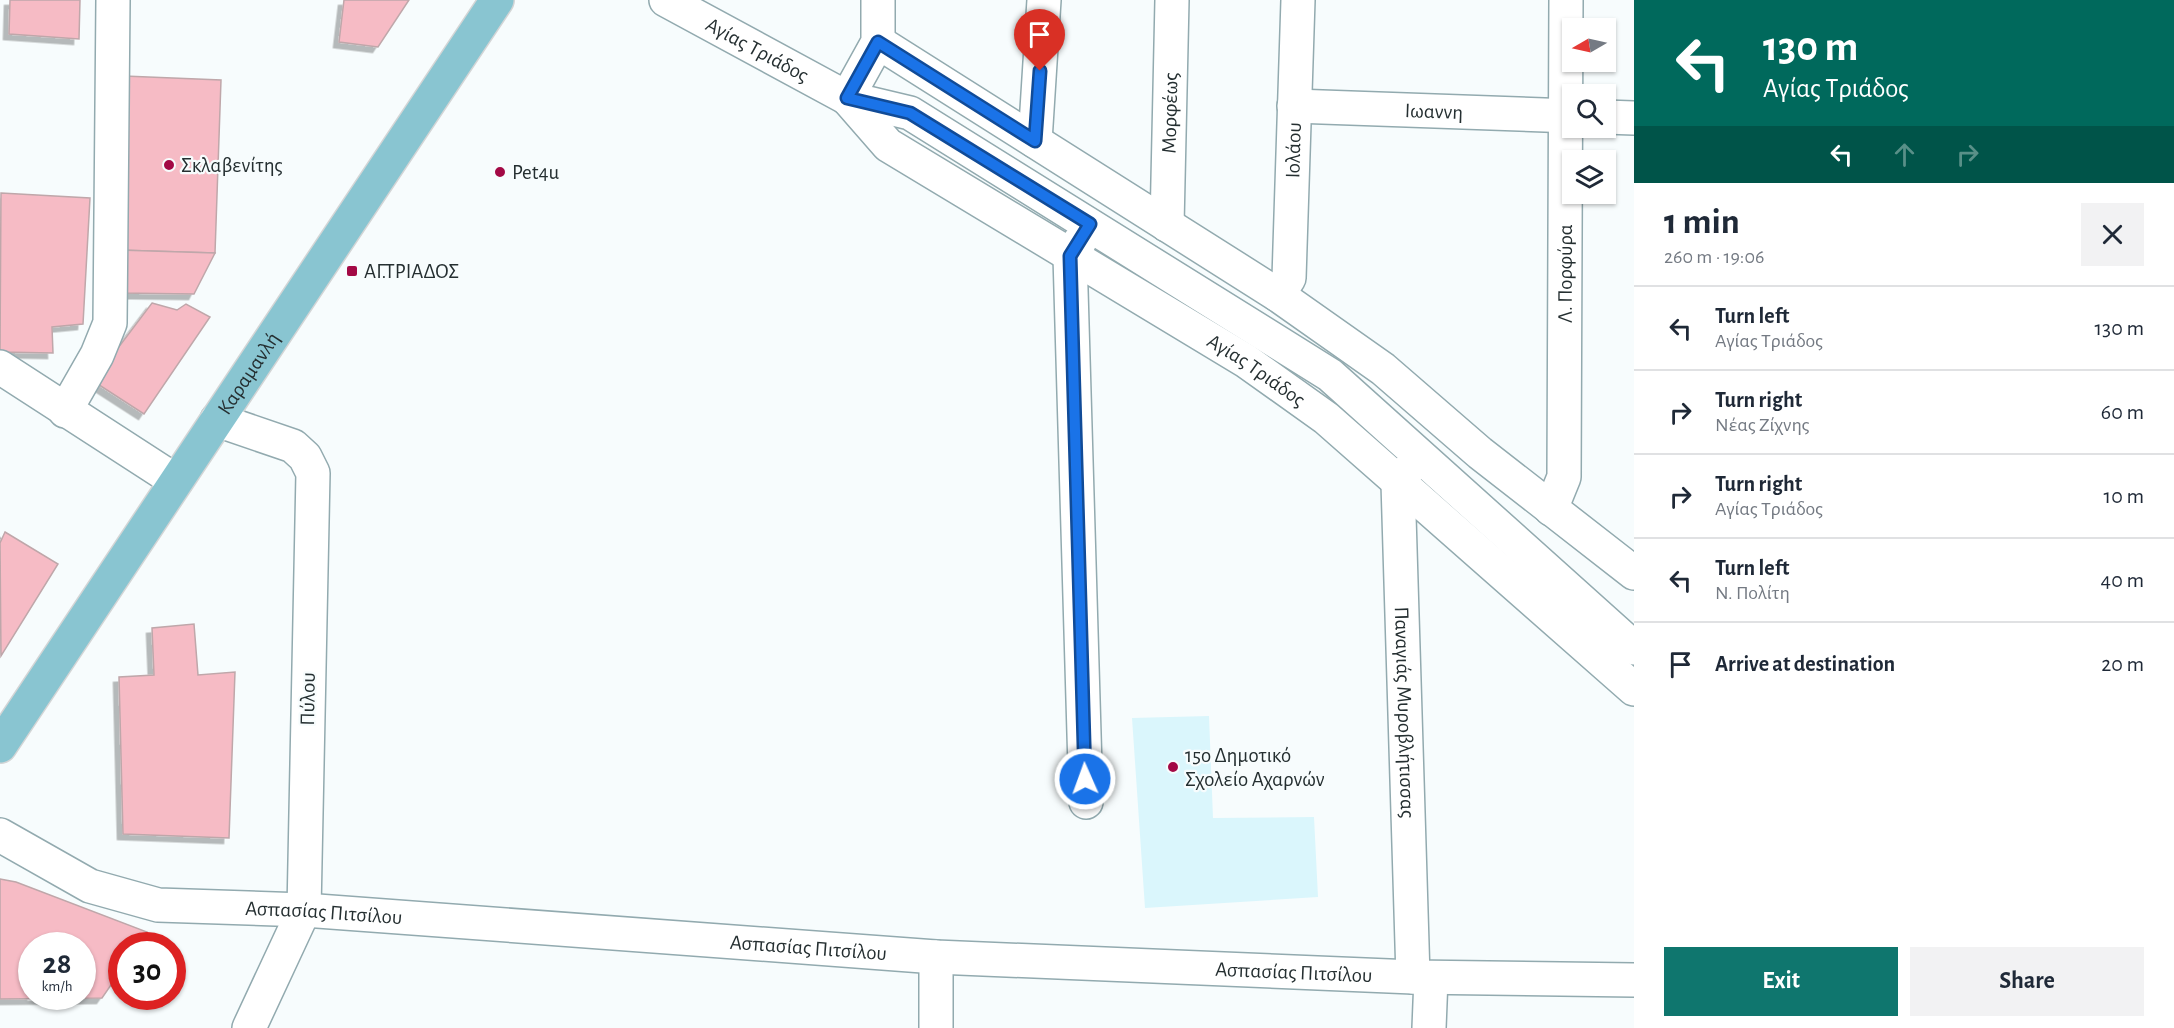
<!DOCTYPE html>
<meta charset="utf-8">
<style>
:root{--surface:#fff;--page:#f2f2f3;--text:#1f2937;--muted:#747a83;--line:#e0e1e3;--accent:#0f766e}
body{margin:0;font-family:"Alegreya Sans",sans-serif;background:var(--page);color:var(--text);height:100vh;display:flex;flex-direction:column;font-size:22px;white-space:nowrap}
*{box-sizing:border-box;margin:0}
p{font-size:20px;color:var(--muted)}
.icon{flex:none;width:33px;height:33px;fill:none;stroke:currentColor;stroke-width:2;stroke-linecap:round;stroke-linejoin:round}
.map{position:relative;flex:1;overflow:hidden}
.panel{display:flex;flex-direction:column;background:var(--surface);width:540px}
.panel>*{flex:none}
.guide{background:#00695c;color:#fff;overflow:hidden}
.needle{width:39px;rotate:261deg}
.tools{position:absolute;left:1562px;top:18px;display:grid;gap:12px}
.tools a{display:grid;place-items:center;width:54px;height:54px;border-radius:0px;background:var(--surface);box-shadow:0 2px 4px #0004;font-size:30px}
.speed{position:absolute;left:18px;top:932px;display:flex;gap:12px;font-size:30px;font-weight:700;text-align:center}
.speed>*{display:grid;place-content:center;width:78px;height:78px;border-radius:50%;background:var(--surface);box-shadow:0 2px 4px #0004;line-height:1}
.speed small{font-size:15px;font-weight:400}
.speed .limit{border:9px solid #d22;background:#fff;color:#111}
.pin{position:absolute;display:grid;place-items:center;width:51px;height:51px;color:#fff;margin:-62px -26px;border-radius:50% 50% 50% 0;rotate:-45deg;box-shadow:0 0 6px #0007}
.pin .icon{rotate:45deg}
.me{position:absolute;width:66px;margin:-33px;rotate:358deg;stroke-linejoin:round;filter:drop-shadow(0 0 4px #0008)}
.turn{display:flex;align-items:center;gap:21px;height:126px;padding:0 30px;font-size:27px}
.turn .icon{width:78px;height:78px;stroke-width:2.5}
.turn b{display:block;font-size:42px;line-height:51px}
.lanes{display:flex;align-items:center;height:57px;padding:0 30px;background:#0003;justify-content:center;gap:30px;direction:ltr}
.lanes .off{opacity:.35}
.round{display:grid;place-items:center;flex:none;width:63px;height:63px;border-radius:0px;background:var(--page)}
.overview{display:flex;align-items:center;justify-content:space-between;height:102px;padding:0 30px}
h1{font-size:36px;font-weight:700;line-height:45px}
.primary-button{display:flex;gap:12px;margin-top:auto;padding:12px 30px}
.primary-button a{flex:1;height:69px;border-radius:0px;background:var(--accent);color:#fff;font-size:24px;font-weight:700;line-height:69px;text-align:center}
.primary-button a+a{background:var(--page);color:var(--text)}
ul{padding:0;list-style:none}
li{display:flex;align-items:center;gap:18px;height:84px;padding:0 30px;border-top:2px solid var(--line)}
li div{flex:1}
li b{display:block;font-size:22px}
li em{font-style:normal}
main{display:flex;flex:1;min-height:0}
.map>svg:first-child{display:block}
</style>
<main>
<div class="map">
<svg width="1634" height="1028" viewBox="0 0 1634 1028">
<defs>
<filter id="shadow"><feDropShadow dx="-5.5" dy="5.5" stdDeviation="0" flood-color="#0004"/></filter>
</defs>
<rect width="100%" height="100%" fill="#f7fcfd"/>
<!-- built -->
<polygon fill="#daf6fc" points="1209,716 1213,818 1314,817 1318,897 1145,908 1132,718"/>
<!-- building -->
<g fill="#f6bbc5" stroke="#bfa7aa" stroke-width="1.5" fill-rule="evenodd" filter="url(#shadow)">
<polygon points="10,0 80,0 79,39 9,34"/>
<polygon points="344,0 409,0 378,47 339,42"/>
<polygon points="124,76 221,80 215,253 118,250"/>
<polygon points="1,193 90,198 83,324 52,327 53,353 0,352"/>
<polygon points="118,250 215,253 194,294 119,293"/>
<polygon points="152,303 177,310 186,304 210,317 144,414 93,381"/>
<polygon points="5,532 58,564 1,656 0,543"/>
<polygon points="194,624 198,675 235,672 229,838 123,834 119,677 154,675 152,628"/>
<path d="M0,879L16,882L147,932L138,945H122V969L102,998L0,999ZM32,945H82V996H32Z"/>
</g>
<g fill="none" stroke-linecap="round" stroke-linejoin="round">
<!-- minor casing -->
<g stroke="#92aaaf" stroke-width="36">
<g id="minor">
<path id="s1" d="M666,0L847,98L910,113L1330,375L1634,648"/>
<polyline points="878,42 1278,295 1383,369 1480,453 1634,573"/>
<path id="s2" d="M847,98L888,145L1246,361L1326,418L1634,689"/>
<polyline points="847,98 878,42 878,0"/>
<path id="s3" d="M1294,106L1572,116"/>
<polyline points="1605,117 1634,118"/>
<polyline points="1035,141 1044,0"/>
<path id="s4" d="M1167,225L1172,0"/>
<polyline points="1080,241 1070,256 1086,802"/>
<path id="s5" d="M1278,295L1289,278L1298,0"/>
<polyline points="0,367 176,481"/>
<polyline points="65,411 97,355 110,323 113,0"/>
<polyline points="217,420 293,446 305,457 313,473 304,910 249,1028"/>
<path id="s6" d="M1406,472L1398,483L1413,977"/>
<path id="s7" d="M1551,509L1564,477L1566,0"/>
<path id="s8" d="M0,835L90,886L158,905L304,910L936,957L1413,977L1634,980"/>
<polyline points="936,957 936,1028"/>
<polyline points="1429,1028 1431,978"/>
</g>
</g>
<!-- major casing -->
<g stroke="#d3d5d6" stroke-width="36">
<g id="major">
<path id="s9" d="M0,746L497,0"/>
</g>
</g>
<!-- minor -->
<use href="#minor" stroke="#fff" stroke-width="33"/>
<!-- major -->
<use href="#major" stroke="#89c5d1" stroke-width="33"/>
</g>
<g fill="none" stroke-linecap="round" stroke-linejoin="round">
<!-- route casing -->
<g stroke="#114b97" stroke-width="15">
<polyline id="route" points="1040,71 1035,141 878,42 847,98 910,113 1090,224 1070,256 1085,779"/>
</g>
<!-- route -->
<use href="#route" stroke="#1a73e8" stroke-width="10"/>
</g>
<!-- markers -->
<g fill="#a30945" stroke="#f7fcfd" stroke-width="2">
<circle cx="169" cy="165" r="6"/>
<circle cx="500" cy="172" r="6"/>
<rect x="346" y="265" width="12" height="12" rx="3"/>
<circle cx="1173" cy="767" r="6"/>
</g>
<g text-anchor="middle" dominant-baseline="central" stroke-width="4.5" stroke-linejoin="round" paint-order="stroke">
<!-- street labels -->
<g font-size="21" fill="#252f31" stroke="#f7fcfd">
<text stroke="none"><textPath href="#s1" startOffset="104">Αγίας Τριάδος</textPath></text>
<text stroke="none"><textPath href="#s3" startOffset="140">Ιωαννη</textPath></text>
<text stroke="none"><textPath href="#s4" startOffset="112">Μορφέως</textPath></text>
<text stroke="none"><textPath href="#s5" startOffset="148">Ιολάου</textPath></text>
<text stroke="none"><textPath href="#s7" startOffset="238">Λ. Πορφύρα</textPath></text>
<text stroke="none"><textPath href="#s2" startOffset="494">Αγίας Τριάδος</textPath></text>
<text stroke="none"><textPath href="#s9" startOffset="448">Καραμανλή</textPath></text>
<text transform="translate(308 699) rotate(-89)">Πύλου</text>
<text stroke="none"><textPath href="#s6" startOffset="243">Παναγιάς Μυροβλήτισσας</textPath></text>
<text stroke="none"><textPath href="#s8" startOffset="340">Ασπασίας Πιτσίλου</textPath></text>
<text stroke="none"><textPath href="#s8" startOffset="826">Ασπασίας Πιτσίλου</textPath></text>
<text stroke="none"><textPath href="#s8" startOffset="1312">Ασπασίας Πιτσίλου</textPath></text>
</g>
<!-- poi labels -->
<g font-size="21" fill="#252f31" stroke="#f7fcfd" text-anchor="start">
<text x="181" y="165">Σκλαβενίτης</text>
<text x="512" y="172">Pet4u</text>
<text x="364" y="271">ΑΓ.ΤΡΙΑΔΟΣ</text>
<text x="1185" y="755">15ο Δημοτικό<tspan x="1185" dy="24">Σχολείο Αχαρνών</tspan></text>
</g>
</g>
</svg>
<div class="tools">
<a><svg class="needle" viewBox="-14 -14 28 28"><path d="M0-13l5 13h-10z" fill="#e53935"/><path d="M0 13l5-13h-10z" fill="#747a83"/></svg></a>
<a><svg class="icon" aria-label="search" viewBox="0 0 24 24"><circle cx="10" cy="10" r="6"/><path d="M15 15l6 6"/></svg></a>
<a><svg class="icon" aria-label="layers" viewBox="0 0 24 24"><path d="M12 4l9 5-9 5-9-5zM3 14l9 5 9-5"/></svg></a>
</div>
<div class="speed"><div>28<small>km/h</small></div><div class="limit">30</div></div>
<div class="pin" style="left:1040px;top:71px;background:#d93025"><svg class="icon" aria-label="arrive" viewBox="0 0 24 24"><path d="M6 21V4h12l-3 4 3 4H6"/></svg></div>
<svg class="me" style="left:1085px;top:779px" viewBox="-20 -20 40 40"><circle r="17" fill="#1a73e8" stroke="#fff" stroke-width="3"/><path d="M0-11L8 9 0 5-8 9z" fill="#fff"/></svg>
</div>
<section class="panel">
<div class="guide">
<div class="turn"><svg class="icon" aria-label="left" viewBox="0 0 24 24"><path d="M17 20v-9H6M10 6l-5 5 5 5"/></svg><div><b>130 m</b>Αγίας Τριάδος</div></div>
<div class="lanes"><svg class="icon" aria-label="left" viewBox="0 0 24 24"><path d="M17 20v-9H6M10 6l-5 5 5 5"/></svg><svg class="icon off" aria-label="ahead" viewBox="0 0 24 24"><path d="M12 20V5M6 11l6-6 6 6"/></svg><svg class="icon off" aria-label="right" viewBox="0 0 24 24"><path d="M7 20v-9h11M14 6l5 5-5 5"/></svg></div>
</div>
<div class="overview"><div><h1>1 min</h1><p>260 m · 19:06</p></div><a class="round"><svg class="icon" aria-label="close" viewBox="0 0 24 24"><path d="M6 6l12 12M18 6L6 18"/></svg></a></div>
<ul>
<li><svg class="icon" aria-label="left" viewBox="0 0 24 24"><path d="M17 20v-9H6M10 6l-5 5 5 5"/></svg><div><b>Turn left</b><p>Αγίας Τριάδος</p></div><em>130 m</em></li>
<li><svg class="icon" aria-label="right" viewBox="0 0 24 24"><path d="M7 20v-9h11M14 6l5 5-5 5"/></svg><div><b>Turn right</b><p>Νέας Ζίχνης</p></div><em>60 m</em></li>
<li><svg class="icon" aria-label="right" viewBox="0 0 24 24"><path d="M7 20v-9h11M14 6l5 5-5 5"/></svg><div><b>Turn right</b><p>Αγίας Τριάδος</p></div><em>10 m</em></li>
<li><svg class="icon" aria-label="left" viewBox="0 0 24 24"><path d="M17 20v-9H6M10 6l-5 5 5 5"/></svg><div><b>Turn left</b><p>Ν. Πολίτη</p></div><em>40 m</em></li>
<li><svg class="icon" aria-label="arrive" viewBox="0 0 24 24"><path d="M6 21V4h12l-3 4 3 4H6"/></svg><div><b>Arrive at destination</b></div><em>20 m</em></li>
</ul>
<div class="primary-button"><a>Exit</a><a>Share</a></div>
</section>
</main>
